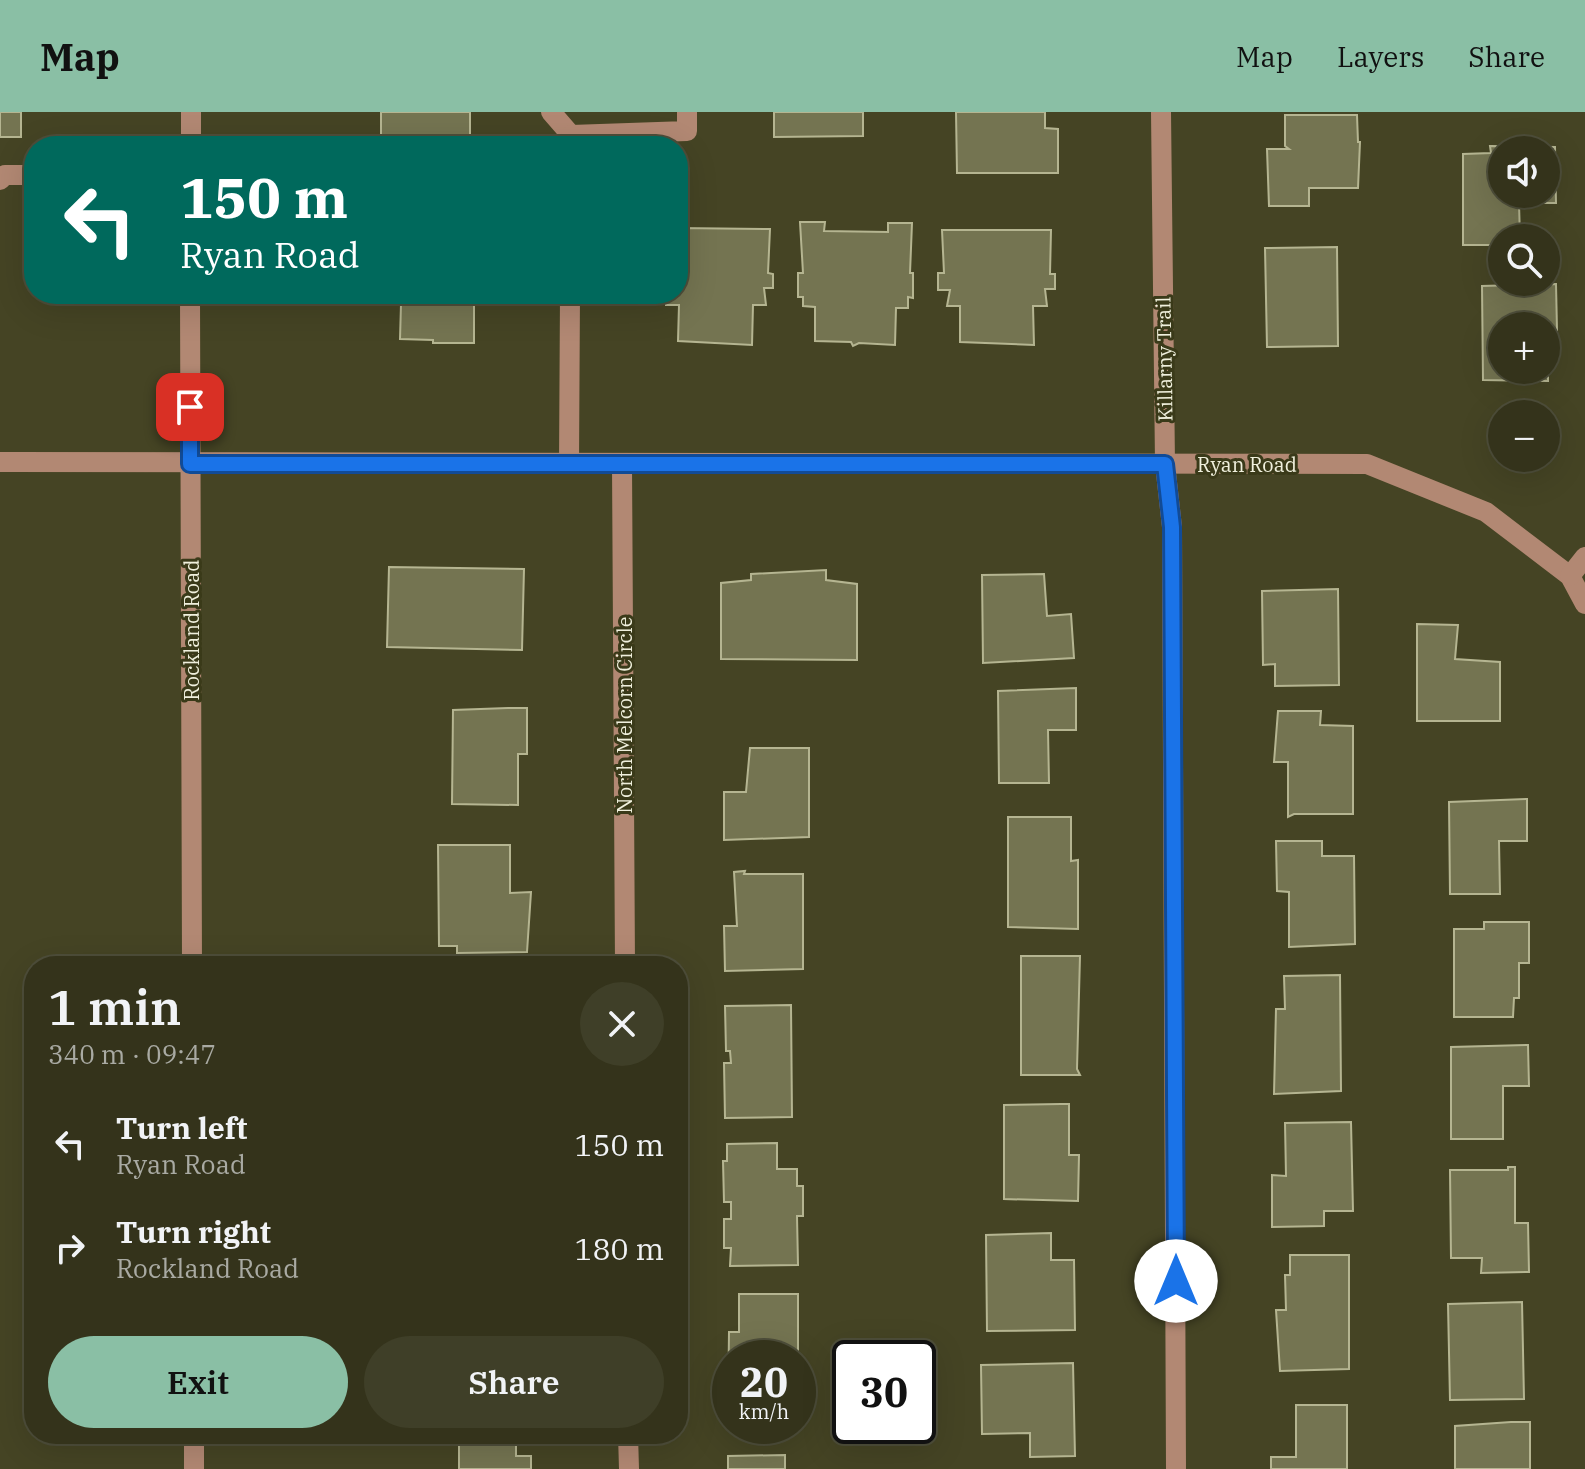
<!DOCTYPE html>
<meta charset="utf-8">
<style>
:root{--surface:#34331b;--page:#3f3f28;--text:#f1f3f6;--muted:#a9aaa3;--line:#4e4e3a;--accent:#8abfa5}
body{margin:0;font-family:"IBM Plex Serif",serif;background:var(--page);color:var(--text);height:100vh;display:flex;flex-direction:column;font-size:30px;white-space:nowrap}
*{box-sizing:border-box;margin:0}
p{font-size:26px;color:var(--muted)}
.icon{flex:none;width:44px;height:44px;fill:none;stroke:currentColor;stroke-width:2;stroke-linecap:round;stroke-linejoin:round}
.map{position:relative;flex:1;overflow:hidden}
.details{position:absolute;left:24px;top:844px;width:664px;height:488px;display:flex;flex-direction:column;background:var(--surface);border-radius:32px;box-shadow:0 8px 32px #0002,0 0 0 2px var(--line)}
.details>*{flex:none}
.guide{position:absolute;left:24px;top:24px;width:664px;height:168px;border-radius:32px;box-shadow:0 8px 32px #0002,0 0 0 2px var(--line);background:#00695c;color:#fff;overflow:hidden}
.buttons{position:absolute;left:1488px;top:24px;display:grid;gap:16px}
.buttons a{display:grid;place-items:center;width:72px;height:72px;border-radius:50%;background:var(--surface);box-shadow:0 8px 32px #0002,0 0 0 2px var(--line);font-size:40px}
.speed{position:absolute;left:712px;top:1228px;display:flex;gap:16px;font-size:40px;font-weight:700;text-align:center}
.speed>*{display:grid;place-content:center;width:104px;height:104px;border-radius:50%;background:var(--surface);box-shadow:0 8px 32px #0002,0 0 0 2px var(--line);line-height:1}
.speed small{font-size:20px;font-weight:400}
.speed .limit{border:4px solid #111;border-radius:12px;background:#fff;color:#111}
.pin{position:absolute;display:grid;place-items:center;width:68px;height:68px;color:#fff;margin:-34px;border-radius:16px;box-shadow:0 4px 12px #0006}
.me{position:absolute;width:88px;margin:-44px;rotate:0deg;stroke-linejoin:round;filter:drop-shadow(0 0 6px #0008)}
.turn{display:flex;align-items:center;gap:28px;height:168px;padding:0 24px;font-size:36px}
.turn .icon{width:104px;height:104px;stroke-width:2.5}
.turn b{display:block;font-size:56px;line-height:68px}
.round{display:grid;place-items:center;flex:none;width:84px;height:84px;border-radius:42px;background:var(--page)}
.summary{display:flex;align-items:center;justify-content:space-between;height:136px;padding:0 24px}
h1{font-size:48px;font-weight:600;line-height:60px}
.primary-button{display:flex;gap:16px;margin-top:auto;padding:16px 24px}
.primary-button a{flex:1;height:92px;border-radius:48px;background:var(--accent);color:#111;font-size:32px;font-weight:600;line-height:92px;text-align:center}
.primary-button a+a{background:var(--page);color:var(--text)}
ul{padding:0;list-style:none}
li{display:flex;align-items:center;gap:24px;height:104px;padding:0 24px}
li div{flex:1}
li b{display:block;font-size:30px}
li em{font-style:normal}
header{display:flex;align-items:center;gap:48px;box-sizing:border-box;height:112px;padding:0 40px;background:var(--accent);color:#111}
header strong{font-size:38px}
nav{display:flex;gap:44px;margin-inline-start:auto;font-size:28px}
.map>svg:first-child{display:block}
</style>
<header>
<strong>Map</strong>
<nav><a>Map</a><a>Layers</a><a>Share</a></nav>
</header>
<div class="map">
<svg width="1585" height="1357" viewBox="0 0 1585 1357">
<rect width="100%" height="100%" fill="#454424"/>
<!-- building -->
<g fill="#747451" stroke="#b5b591" stroke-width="2" fill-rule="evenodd">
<rect x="0" y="0" width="21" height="25"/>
<polygon points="381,0 470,0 470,27 381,28"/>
<polygon points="774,0 863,0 863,24 774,25"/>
<polygon points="956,0 1045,0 1045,16 1058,17 1058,61 957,61"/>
<polygon points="1285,3 1357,3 1358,30 1360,30 1358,76 1309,76 1309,94 1269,94 1267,37 1289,37 1285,34"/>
<path d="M1490,34L1555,35L1556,91H1519L1520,126H1502V133H1463V42L1491,41ZM1502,38H1546V82H1502Z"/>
<polygon points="800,110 825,110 824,119 888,120 888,111 912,111 910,161 913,161 913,186 908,185 908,196 896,196 895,233 859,231 853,234 851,230 815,229 815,195 803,194 803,185 798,185 798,161 803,161"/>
<polygon points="678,116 770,117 768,161 773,162 773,176 764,176 766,193 753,193 752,233 678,229 679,193 666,193 666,186 669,182 678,182"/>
<polygon points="942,118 1051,118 1050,162 1055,162 1055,177 1045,177 1047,194 1033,194 1034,233 960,230 960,194 947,194 950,178 938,178 938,161 944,161"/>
<polygon points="1337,135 1338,234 1267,235 1265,136"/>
<path d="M1556,172L1557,218H1548V269L1483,268L1482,174ZM1502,214H1546V258H1502Z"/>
<polygon points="389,182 484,182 487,192 474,192 474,231 433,231 433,228 400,227 401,192 387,192"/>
<polygon points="389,455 524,457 522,538 387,535"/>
<polygon points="826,458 826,468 857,472 857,548 721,547 721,471 751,468 751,462"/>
<polygon points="1044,462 1047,504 1071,502 1074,546 983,551 982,463"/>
<polygon points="1338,477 1339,573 1275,574 1275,552 1263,553 1262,479"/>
<polygon points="1417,512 1458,513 1455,547 1500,550 1500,609 1417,609"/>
<polygon points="1076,576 1076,618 1048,618 1049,671 999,671 998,579"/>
<polygon points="508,596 527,596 527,642 518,642 518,693 452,692 453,598"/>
<polygon points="1278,599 1321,599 1320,613 1353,614 1353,702 1294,702 1288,705 1288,650 1274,650"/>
<polygon points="750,636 809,636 809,725 724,728 724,680 746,680"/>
<polygon points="1527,687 1527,729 1499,729 1500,782 1450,782 1449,690"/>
<polygon points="1008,705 1071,705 1071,749 1078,748 1078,817 1008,815"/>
<polygon points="1276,729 1322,729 1322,744 1354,744 1355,832 1289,835 1289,780 1277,779"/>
<polygon points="438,733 510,733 510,781 531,780 527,840 457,841 457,834 439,834"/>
<polygon points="745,759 744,762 803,762 803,857 725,859 724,814 737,814 734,760"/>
<polygon points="1484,810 1529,810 1529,851 1519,851 1519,886 1514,886 1513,905 1454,905 1454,817 1484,817"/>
<polygon points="1021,844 1080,844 1077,957 1080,963 1021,963"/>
<polygon points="1340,863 1341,979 1274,982 1276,897 1285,897 1284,864"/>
<polygon points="791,893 792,1005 725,1006 724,951 731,951 730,939 726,939 725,894"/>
<polygon points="1528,933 1529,974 1503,974 1503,1027 1451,1027 1451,935"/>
<polygon points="1061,992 1069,992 1069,1043 1079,1043 1078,1089 1004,1087 1004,993"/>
<polygon points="1351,1010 1353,1099 1324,1099 1324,1114 1272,1115 1272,1063 1286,1064 1285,1011"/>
<polygon points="777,1031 777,1057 797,1057 797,1074 803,1074 803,1104 797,1104 798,1153 730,1154 731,1136 724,1136 724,1107 731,1107 731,1090 724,1090 723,1049 727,1049 727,1032"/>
<polygon points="1508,1055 1515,1055 1515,1111 1528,1111 1529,1160 1481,1161 1482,1146 1451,1146 1450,1058 1508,1058"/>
<polygon points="1051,1121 1051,1148 1074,1148 1075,1218 987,1219 986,1123"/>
<polygon points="1290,1143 1349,1143 1349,1257 1280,1259 1276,1198 1286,1198 1285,1163 1290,1163"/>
<polygon points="739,1182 798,1182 798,1297 798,1246 730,1246 728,1300 729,1220 739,1220"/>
<polygon points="1522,1190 1524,1287 1450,1288 1448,1192"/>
<polygon points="1073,1251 1075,1344 1030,1345 1030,1321 982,1322 981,1253"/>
<polygon points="1296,1293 1347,1293 1347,1357 1271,1357 1271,1345 1296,1345"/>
<polygon points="1511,1310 1530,1310 1530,1357 1455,1357 1455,1314"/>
<polygon points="459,1322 516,1322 516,1344 531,1344 531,1357 459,1357"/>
<polygon points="785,1343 785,1357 728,1357 728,1344"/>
</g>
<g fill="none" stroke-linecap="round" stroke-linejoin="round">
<!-- minor -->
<g stroke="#b28873" stroke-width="20">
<polyline points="551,0 571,23 571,34"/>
<polyline points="1161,0 1165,352 1172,415 1176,1357"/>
<polyline points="571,23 687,19 687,0"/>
<polyline points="191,34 191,0"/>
<polyline points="0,68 5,63 34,63"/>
<polyline points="190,182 192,854"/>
<polyline points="0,350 1367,352 1486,400 1570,464 1585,492"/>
<polyline points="569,352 570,182"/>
<polyline points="622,352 625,854"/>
<polyline points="1570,464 1585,445"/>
<polyline points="194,1322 194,1357"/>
<polyline points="628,1322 629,1357"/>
</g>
</g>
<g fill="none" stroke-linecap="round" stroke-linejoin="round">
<!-- route casing -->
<g stroke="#114b97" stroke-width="20">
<polyline id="route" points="190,295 190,352 1165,352 1172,415 1176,1169"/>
</g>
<!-- route -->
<use href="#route" stroke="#1a73e8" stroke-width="14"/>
</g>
<g text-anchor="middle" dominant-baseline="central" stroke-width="6" stroke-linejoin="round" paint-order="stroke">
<!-- street labels -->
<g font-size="20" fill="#f0f0dd" stroke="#3a3a19">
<text transform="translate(1164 247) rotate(-91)">Killarny Trail</text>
<text x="1247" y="352">Ryan Road</text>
<text transform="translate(191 518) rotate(-90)">Rockland Road</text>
<text transform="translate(624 603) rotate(-90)">North Melcorn Circle</text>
</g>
</g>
</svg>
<div class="buttons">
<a><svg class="icon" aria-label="sound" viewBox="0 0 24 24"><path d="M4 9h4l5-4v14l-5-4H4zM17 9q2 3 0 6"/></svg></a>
<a><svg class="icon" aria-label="search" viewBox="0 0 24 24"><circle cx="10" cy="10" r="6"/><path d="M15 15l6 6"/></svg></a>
<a>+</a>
<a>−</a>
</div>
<div class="speed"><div>20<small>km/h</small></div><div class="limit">30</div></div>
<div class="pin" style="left:190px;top:295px;background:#d93025"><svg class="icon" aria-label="arrive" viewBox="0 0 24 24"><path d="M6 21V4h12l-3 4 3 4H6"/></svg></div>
<svg class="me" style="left:1176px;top:1169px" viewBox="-20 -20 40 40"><circle r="19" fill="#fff"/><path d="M0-13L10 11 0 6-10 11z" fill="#1a73e8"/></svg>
<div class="guide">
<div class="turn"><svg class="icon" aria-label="left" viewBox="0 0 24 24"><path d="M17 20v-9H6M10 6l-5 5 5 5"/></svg><div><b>150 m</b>Ryan Road</div></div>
</div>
<section class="details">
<div class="summary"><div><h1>1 min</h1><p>340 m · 09:47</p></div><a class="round"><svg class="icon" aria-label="close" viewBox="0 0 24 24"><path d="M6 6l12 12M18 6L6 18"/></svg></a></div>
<ul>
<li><svg class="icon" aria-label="left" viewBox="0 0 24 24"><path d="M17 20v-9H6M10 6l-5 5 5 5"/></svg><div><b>Turn left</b><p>Ryan Road</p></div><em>150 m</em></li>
<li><svg class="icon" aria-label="right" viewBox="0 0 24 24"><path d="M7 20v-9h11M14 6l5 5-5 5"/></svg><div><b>Turn right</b><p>Rockland Road</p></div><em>180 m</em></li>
</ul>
<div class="primary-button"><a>Exit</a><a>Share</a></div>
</section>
</div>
